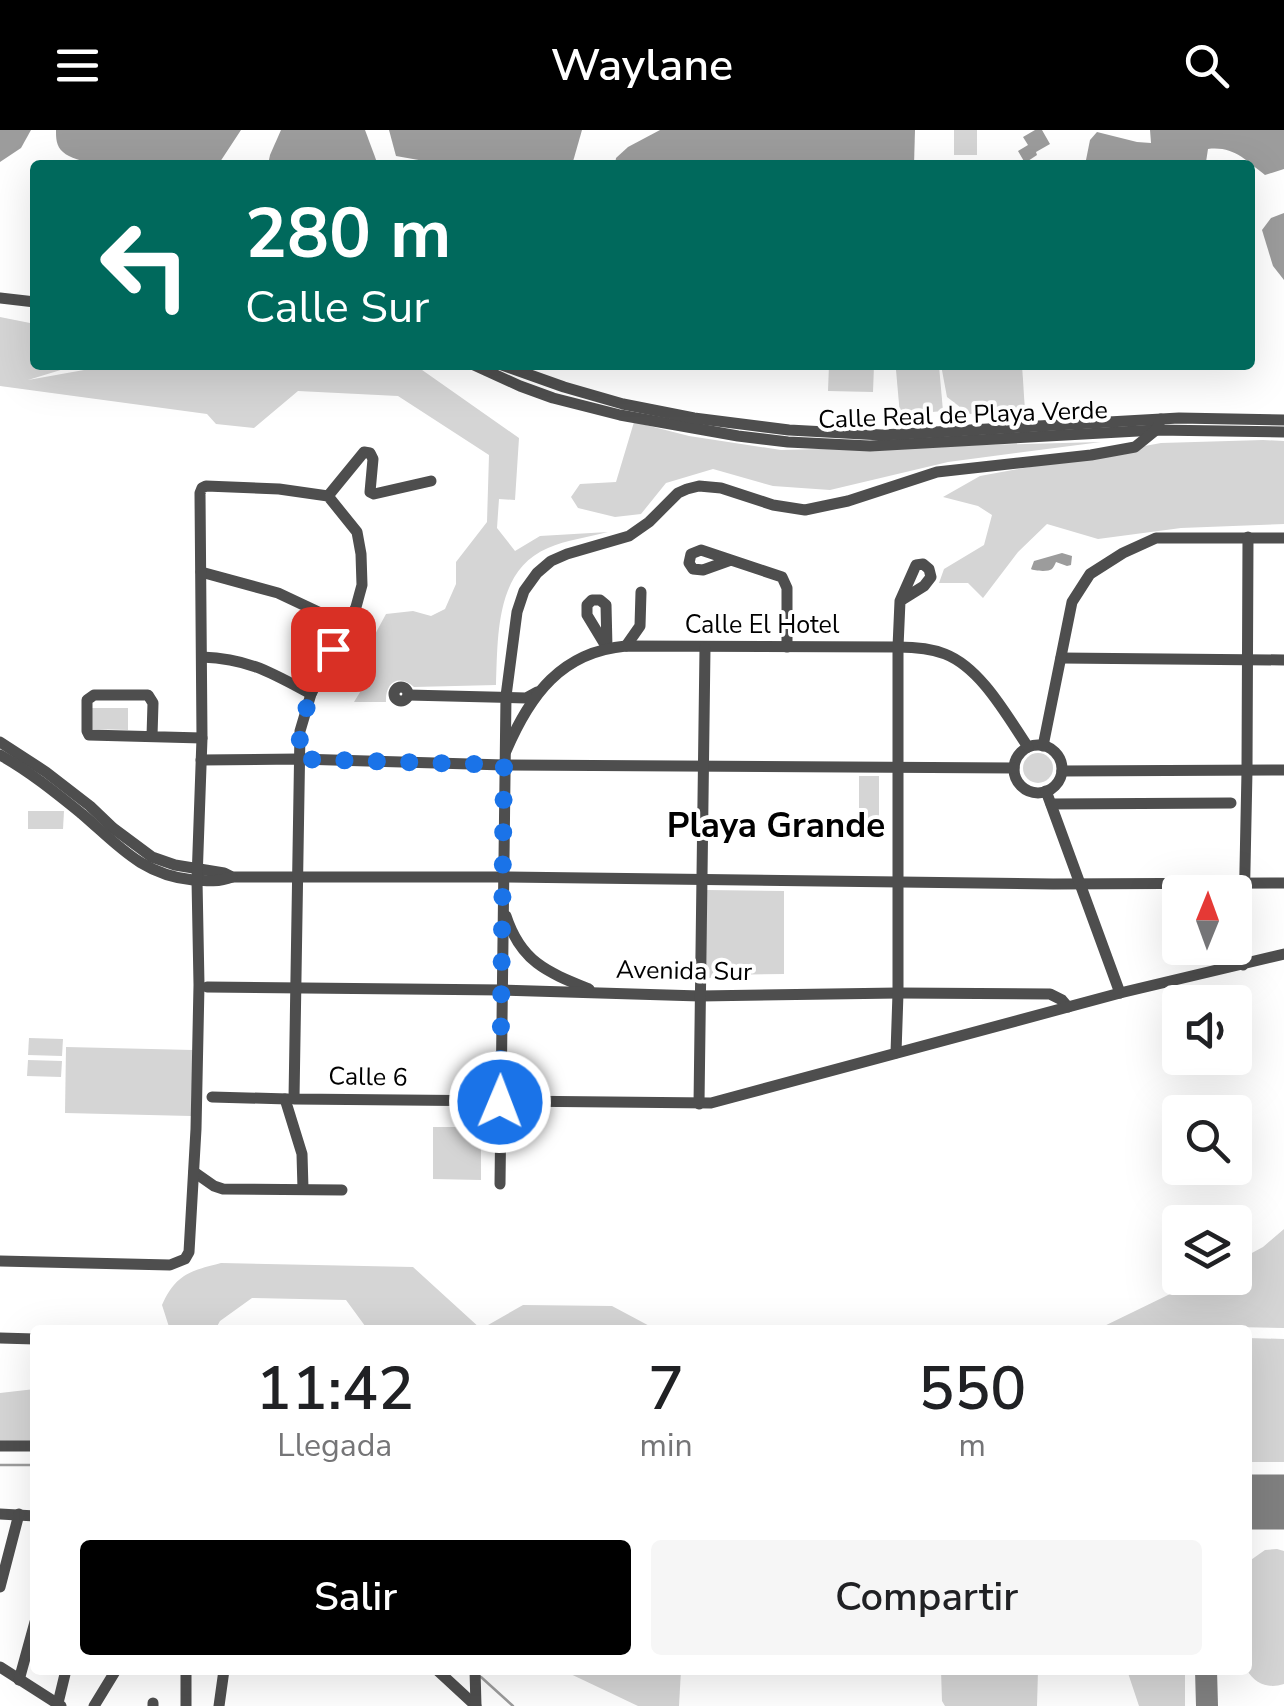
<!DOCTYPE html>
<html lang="es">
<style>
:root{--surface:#fff;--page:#f6f6f6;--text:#202124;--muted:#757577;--accent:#000}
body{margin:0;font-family:"Nunito Sans",sans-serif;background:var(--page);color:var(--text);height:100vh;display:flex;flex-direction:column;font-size:38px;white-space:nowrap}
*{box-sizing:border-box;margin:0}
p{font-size:32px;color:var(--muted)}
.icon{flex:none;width:55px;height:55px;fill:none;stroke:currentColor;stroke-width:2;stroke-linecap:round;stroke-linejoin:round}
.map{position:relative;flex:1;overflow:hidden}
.side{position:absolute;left:30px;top:1195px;width:1222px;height:350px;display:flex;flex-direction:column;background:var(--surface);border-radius:10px;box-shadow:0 10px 40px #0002}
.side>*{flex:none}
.hud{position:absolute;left:30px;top:30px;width:1225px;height:210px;border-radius:10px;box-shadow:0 10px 40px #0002;background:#00695c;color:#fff;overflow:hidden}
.needle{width:65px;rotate:1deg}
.tools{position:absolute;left:1162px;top:745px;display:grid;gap:20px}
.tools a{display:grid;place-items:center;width:90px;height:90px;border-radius:10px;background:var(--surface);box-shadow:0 10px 40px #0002;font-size:50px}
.pin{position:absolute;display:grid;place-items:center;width:85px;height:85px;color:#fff;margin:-42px;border-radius:20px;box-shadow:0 5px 15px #0006}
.me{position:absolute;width:110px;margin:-55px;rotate:1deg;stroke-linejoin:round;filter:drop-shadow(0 0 8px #0008)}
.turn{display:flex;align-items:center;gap:35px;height:210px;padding:0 50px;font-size:45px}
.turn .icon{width:130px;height:130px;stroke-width:2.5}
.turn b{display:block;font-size:70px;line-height:85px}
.eta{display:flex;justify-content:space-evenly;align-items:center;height:170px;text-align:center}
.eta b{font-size:60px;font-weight:600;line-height:70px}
.action{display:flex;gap:20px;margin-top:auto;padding:20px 50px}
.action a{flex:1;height:115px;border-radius:10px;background:var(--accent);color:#fff;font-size:40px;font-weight:600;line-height:115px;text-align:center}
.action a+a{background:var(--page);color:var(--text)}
header{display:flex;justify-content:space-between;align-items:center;height:130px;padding:0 50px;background:var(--accent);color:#fff;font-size:45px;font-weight:600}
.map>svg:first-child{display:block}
</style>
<header><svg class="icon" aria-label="menu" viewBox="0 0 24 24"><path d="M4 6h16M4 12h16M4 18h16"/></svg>Waylane<svg class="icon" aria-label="search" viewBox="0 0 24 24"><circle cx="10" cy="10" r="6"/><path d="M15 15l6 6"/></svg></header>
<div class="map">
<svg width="1284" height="1576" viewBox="0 0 1284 1576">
<rect width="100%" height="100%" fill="#fff"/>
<!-- green -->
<g fill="#d5d5d5">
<rect x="954" y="0" width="23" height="25"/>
<path d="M0,187L35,194V235H77L28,250L112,235H415L519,308L515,370L499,369L497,398L515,421L540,406L608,402C589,407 566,410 548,418C495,440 498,507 496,555L414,557C398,543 385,553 386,572H354L373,541L360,532L386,484L413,481L431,486L445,479L456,454V432L487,392L489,325L398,266L298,261L254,298L216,294L207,284L0,256Z"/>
<polygon points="829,235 874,235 873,262 828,261"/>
<polygon points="941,235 1022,235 1025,281 969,284 947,267"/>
<polygon points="939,236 943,281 900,285 896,240"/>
<polygon points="634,292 689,306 781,320 1101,312 948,332 830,360 773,356 713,339 666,353 641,384 615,387 578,378 571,367 580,354 616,352"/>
<polygon points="1263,310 1284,311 1284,394 1181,398 1098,409 1047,394 1018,422 983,468 968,453 939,453 944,439 984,415 992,385 978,376 943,367 980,346 1161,313"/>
<polygon points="92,578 128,578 128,600 92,599"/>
<circle cx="1038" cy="638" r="15"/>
<rect x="859" y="646" width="20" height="48"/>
<polygon points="28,681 64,681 63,699 28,699"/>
<polygon points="707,760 784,761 784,844 725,845 724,848 705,848"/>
<polygon points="29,908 63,909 62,926 28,925"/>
<polygon points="66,917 193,920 191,986 65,983"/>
<polygon points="28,930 62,931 61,947 27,946"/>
<polygon points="433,997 481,997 481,1050 433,1049"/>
<polygon points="1284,1099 1284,1198 1186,1196 1096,1200 1203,1148 1235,1148 1235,1132 1263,1117"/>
<path d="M221,1133L413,1137L481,1199L523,1175L612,1176L657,1200H368L346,1170L252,1168L220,1191L215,1200H170L162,1175C176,1144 190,1141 221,1133Z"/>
<polygon points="1248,1208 1284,1209 1284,1332 1248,1332"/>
<polygon points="35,1259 35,1315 0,1316 0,1263"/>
<path d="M1277,1419L1284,1421V1554C1268,1559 1255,1554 1247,1540L1248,1432L1265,1420Z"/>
<polygon points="562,1540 681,1540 679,1576 638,1576"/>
<polygon points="941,1540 1038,1540 1037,1576 945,1576 942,1571"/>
<polygon points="1127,1540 1185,1540 1185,1576 1139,1576"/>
</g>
<!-- water -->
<g fill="#9c9c9c">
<polygon points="0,0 31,0 21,18 0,32"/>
<path d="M56,0H241L218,35C184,35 86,43 63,22C56,16 56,8 56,0Z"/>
<polygon points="281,0 365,0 378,35 268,35 270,25"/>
<polygon points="389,0 582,0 572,35 447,35 396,26"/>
<polygon points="660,0 915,0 914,35 615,35 616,28 628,17"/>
<polygon points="1035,0 1042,0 1050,14 1036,22 1037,25 1025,33 1018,21 1028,15 1023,7"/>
<path d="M1150,0H1284V39L1265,45C1245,30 1234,16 1208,19L1206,32L1210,35H1085L1090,10L1097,2L1137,12L1151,13Z"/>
<polygon points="1284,83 1284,150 1273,136 1262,100 1271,88"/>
<path d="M1062,423L1072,426L1071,435L1067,436L1056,432C1055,434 1054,437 1052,439C1049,442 1034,441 1031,439L1034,431Z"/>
</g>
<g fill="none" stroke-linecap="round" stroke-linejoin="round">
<!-- stream -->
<g stroke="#9c9c9c" stroke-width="2.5">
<polyline points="0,1335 35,1335"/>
<polyline points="481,1547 513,1576"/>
</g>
<!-- taxiway -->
<g stroke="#808080" stroke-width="22">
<polyline points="1248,1376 1254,1372"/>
<polyline points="1206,1540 1207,1576"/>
</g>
<!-- runway -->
<polyline stroke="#808080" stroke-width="55" points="1248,1372 1284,1372"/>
<!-- minor -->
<g stroke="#4e4e4e" stroke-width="11">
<polyline points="0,168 35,172"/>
<polyline points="474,235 520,256 553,268 620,285 738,306 788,312 870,316 1156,300 1284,302"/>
<polyline points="502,235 564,257 623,274 694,288 789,300 882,305 1179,288 1284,290"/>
<polyline points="328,366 364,322 370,323 373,329 370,362 374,364 431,351"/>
<polyline points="731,430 703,440 693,439 689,433 691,424 701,420 782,447 787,458 787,517"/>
<polyline points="201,442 278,463 346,495"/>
<polygon points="592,470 600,470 606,475 607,518 587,485 587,475"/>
<polyline points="626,516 640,496 641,462"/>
<path d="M202,527C249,529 270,542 311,564"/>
<polyline points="1061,528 1284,530"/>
<circle cx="401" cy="564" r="7"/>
<polyline points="408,565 526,568 537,562"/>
<polyline points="152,606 153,573 148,565 94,565 87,570 87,601 89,605 202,608"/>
<polyline points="0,612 46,642 90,676 113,698 152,727 175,735 224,743 232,747 503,747 1053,754 1284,753"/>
<circle cx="1038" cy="639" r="24"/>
<polyline points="1043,616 1072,472 1090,444 1123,423 1156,408 1284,408"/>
<path d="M506,621C530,565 561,522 626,516L898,517C914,517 930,518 945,524C981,538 1007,586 1028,617"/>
<path d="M0,625C29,641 56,663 82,684C118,715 142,745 193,750C207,751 219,752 232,747"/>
<polyline points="201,630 299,629 504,635 1014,638"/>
<polyline points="1062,641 1284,640"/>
<polyline points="1046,661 1120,863"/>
<polyline points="1051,674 1231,673"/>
<path d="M506,786C521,832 547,842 589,859"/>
<polyline points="1243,835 1247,641 1248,407"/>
<polyline points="207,857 503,860 700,866 898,863 1050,864 1062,870 1068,877"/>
<polyline points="896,923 898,863 898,517 900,471 916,435 923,434 929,439 931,447 924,456 900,471"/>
<polyline points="212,967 288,969"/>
<polyline points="285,969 302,1024 303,1059"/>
<polyline points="699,974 705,518"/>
<polyline points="194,1042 214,1056 223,1059 342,1060"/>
<polyline points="500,1054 506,566 517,482 524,461 537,443 551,431 567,424 629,406 649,392 678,363 687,359 699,356 721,358 773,375 805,380 848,371 937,342 1091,325 1135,317 1156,300 1161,289"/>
<polyline points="0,1131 170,1135 185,1129 189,1122 196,999 199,855 197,750 202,608 200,363 202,358 206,356 279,359 328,366 357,402 361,424 362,455 356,477 311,564 300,601 294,969 711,973 1120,863 1284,824"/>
<polyline points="0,1208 35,1209"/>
<polyline points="0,1316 35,1316"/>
<polyline points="0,1384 35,1386"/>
<polyline points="0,1457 19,1384"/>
<polyline points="0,1537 61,1576"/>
<polyline points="437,1540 476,1576"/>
<polyline points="475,1540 476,1576"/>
<polyline points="19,1550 35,1492"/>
<polyline points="58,1573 66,1540"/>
<polyline points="94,1576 116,1540"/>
<polyline points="153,1576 153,1573"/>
<polyline points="186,1576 186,1540"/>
<polyline points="219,1576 224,1540"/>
</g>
</g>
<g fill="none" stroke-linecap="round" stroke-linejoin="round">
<!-- route -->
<path stroke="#1a73e8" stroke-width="18" stroke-dasharray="0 32.4" d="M333,519C314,554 298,589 299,629L504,635L500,972"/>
</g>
<g text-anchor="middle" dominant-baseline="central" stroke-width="8" stroke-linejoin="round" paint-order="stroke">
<!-- street labels -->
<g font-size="25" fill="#000" stroke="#fff">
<text transform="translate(963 285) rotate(-2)">Calle Real de Playa Verde</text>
<text x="762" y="495">Calle El Hotel</text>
<text transform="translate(684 841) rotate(1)">Avenida Sur</text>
<text transform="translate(368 947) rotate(1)">Calle 6</text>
</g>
<!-- district labels -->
<g font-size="35" font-weight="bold" fill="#000" stroke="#fff">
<text x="776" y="695">Playa Grande</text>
</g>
</g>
</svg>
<div class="tools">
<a><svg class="needle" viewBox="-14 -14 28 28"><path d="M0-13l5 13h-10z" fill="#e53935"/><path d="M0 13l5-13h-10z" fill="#757577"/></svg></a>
<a><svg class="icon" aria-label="sound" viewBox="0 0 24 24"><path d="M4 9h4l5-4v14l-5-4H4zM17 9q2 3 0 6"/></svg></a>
<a><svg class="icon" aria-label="search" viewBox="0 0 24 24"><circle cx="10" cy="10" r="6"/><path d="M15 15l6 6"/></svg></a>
<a><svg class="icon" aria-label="layers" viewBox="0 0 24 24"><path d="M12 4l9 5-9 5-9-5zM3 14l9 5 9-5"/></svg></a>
</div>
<div class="pin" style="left:333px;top:519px;background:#d93025"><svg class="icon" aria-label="arrive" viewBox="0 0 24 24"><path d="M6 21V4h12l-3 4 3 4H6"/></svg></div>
<svg class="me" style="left:500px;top:972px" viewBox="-20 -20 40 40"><circle r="17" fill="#1a73e8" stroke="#fff" stroke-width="3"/><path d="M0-11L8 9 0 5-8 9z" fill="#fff"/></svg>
<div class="hud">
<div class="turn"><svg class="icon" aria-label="left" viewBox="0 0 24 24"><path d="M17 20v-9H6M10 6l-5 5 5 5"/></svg><div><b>280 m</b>Calle Sur</div></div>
</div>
<section class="side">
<div class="eta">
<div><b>11:42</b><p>Llegada</p></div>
<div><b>7</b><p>min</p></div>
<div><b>550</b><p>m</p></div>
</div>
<div class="action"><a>Salir</a><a>Compartir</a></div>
</section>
</div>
